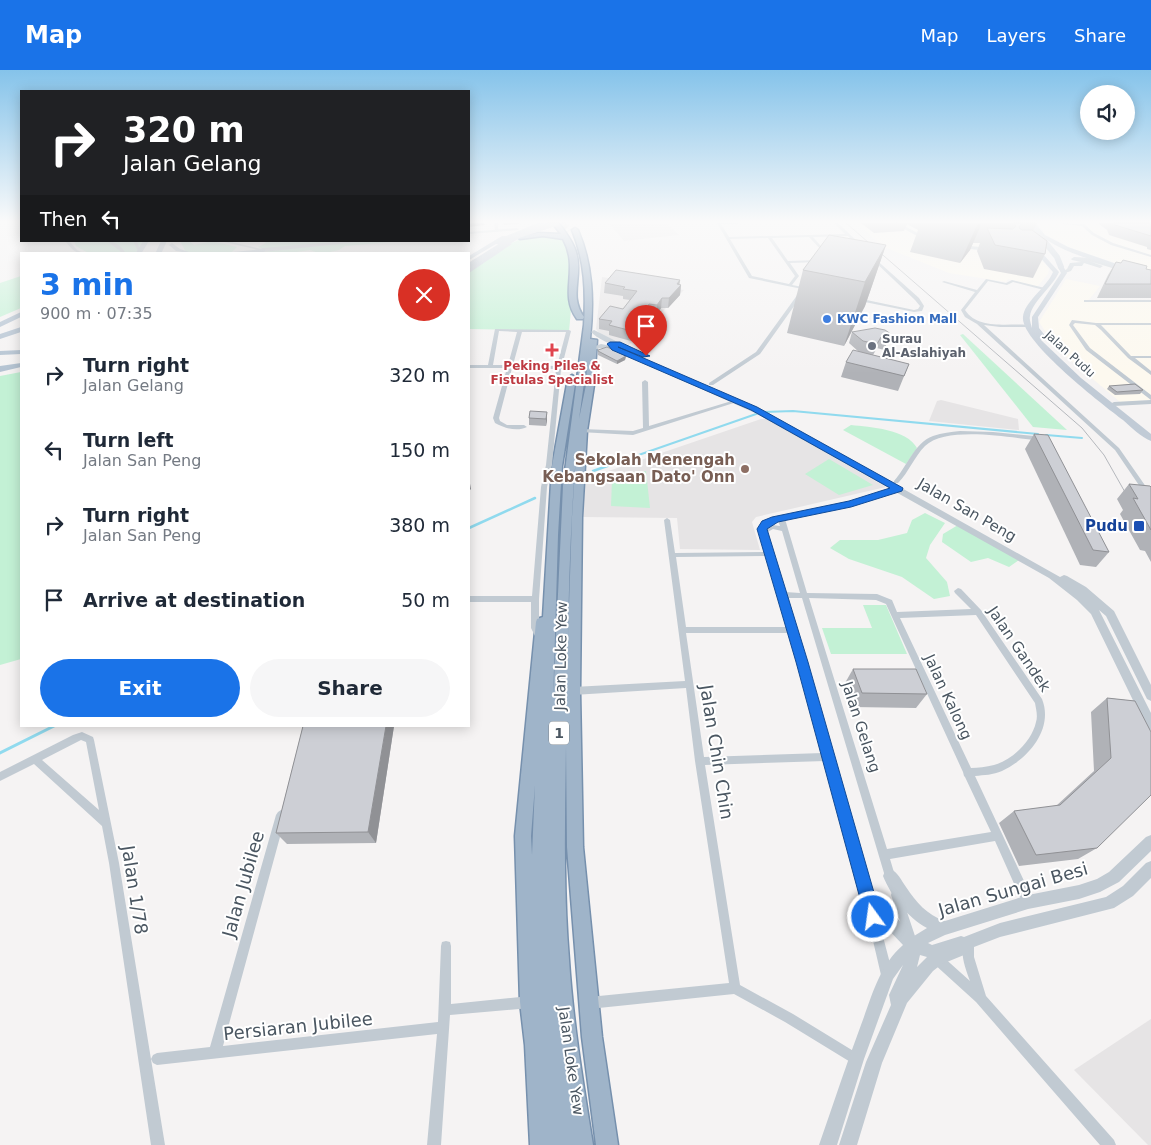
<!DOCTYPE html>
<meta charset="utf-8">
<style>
:root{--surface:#fff;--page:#f6f6f7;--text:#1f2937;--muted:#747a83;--accent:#1a73e8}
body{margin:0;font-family:"DejaVu Sans",sans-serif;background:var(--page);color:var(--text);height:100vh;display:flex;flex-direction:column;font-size:19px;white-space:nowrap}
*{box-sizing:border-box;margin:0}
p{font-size:16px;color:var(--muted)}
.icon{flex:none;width:28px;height:28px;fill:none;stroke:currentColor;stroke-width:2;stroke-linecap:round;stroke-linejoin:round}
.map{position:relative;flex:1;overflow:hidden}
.side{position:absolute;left:20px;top:182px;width:450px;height:475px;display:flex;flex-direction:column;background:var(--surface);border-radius:0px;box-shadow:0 2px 12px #0003}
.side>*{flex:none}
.banner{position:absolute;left:20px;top:20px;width:450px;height:152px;border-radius:0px;box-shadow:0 2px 12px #0003;background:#202124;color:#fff;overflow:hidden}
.controls{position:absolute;left:1080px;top:15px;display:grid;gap:10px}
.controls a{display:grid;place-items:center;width:55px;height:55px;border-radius:50%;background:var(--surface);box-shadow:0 2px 12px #0003;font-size:25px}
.pin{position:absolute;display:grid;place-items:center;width:42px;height:42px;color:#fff;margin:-51px -21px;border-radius:50% 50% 50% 0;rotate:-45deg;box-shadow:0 0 5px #0007}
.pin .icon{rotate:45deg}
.me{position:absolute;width:55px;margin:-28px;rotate:346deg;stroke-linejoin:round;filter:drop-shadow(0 0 4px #0008)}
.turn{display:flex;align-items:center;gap:18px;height:105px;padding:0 20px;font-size:22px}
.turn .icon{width:65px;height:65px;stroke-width:2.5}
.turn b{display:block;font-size:35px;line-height:42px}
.then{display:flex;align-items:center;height:48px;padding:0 20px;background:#0003;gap:10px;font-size:19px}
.round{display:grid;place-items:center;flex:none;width:52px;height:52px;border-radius:26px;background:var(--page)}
.overview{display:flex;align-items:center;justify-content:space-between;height:85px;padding:0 20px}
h1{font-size:30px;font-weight:700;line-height:38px;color:var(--accent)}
.cta{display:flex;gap:10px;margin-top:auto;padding:10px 20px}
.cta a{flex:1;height:58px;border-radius:30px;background:var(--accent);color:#fff;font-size:20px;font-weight:700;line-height:58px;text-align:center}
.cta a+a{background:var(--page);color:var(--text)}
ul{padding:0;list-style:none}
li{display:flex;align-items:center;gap:15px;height:75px;padding:0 20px}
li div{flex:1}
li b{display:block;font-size:19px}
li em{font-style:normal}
header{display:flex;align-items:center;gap:30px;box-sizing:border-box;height:70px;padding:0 25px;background:var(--accent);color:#fff}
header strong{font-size:24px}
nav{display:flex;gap:28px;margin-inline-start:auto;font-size:18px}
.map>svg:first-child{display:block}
</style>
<header>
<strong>Map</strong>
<nav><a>Map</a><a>Layers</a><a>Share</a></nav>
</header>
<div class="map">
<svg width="1151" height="1075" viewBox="0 0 1151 1075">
<rect width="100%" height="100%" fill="#f5f3f3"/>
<!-- commercial -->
<g fill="#fdf9ef">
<polygon points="856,153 1010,153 1035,185 1045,194 1049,199 1048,204 1037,217 1008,209 1006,212 949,203 884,177"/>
<polygon points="1038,153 1151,153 1151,204 1075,180 1045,164"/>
<polygon points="1066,209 1100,216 1088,231 1151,231 1151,330 1120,332 1056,278 1039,252"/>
</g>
<!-- education -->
<g fill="#e6e4e5">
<polygon points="609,153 666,153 679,165 624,171"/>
<polygon points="602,207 684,220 628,276 600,264 596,259"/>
<polygon points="941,330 1018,349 1019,360 929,351 937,331"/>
<polygon points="761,349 767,349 886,417 756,447 752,452 760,480 680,479 677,448 583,447 585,409"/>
<polygon points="1151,949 1151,1075 1148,1075 1074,1000"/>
</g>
<!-- green -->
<g fill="#c3f1d5">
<path d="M545,164L566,168C576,199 572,230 569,261L469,259V200C495,184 513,166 545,164Z"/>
<polygon points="74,171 143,171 135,184 90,184 76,176"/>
<polygon points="180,171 189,171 194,175 212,171 237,177 230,184 187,184"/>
<polygon points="263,171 403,171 345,176 339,180 321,184 310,180 284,184 251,184 270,181 258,177 266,173"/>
<polygon points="21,206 21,238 0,247 0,213"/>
<polygon points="963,264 1067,360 1033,357 960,265"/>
<polygon points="21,302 21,589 0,595 0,306"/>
<path d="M851,355C870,357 907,359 917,378L906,394L843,360Z"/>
<polygon points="829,389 873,415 839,425 805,404"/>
<polygon points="646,401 650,438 611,436 612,410"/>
<polygon points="925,443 945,453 930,475 926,488 947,512 950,526 934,529 902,507 849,489 830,478 840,470 878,470 907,463 912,450"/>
<polygon points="958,455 1019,490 1009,497 988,488 971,492 942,472 943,464"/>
<polygon points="863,535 886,535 907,584 831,584 822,558 872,558"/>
</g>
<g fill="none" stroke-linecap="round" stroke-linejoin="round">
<!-- stream-far2 -->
<g stroke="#90daee" stroke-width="2">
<polyline points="764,342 793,341 1038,364"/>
<polyline points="1046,365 1082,368"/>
<polyline points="630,388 759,343"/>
</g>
<!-- stream-far1 -->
<g stroke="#90daee" stroke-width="2.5">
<polyline points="593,401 633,387"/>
<polyline points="469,458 535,428"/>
</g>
<!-- stream -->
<polyline stroke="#90daee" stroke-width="3" points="0,683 54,656"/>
<!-- trunk-tunnel -->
<polyline stroke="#caccce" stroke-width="7" stroke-dasharray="7 3" stroke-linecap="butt" points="562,153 569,161"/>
<!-- trunk casing -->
<g stroke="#7690ad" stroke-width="3">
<g id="trunk">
<path d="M552,153H558L560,155C567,164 575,175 577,186C582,208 569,227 584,247L583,249H577C558,223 580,200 563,169L543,166L520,169L517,167L538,163L561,164Z"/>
<path d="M575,158L578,160C593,195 594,231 590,269L597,270L594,315L587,361L582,447L580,621L583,777L602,967L618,1075H596L582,967L567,777L566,676C565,747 563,818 569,890C573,952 583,1013 593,1075H530L525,975L520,932L515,766L536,552L537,549L543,547L552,396L568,308L572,305L576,308L562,396L558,465L553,632L563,416L584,255C586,221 585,192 572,160ZM587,291L586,315L579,349ZM576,385L572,447L568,566C569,506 571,445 576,385ZM535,715L532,785L531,766Z"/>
</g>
</g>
<!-- pedestrian -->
<g stroke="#c1cad2" stroke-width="3">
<polyline points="896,153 924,168"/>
<polyline points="965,177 985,179"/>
</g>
<!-- minor -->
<g fill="#c1cad2" fill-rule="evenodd">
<polygon points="494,153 498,153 498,162 495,161"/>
<path d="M717,153H739L737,154H721L729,167L845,164L834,153H838L862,176L859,177L848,166L813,167L826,182L825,184L809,167L772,168L788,191L819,190L821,191L819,192L790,193L799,206L792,215L808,218V220H807L749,208ZM768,168L795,206L789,214L752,206L730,169Z"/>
<polygon points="1055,153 1084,154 1094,163 1113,173 1151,185 1151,187 1111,175 1092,165 1082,156"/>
<path d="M65,171H69L77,180L85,184C75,184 71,178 65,171Z"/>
<path d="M107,171C115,171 123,177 126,184H122L120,181Z"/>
<polygon points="133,171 137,171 141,183 139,183"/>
<polygon points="220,171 228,171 265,180 263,181"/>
<polygon points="872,186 919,228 924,236 922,241 914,242 855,230 855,228 857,228 914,240 918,239 920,236 915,230 871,188"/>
<path d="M986,209L1006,213L1012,210L1045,218V220H1044L1013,212L1007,215L988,211L965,240C978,260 1007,253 1028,255V257H1000L984,255L1119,378L1151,424V431L1149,430L1115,380L977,254L965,247L961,240L975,222L942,212L944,211L977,220Z"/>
<polygon points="798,224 802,225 760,284 713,315 709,315 709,313 756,282"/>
<rect x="1084" y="230" width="67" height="2"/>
<polygon points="1072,250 1096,253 1151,253 1151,255 1101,255 1131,286 1151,286 1151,288 1135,288 1151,301 1151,305 1128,288 1101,260 1095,255 1075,253 1073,255 1090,278 1151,325 1151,330 1086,280 1069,255"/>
<path d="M495,259L569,260L571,261L562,296H573L576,298L573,300L561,299L552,395L547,417L539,529V558L543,566L542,568H536L531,558V532H469V526H532L541,417L546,395L556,299L512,298L499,348L500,351L507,355H524L527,357C517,362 504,358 495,353L493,348L507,298H469V295H488ZM499,261L517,262L508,295H493ZM522,262H566L557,296L513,295Z"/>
<polygon points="645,310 648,312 649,356 735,330 740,331 633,365 580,362 579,361 582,359 633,361 643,358 642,312"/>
<path d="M960,361L993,362L1034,366L1037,368L1034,370C1007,367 946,356 925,376C914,387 909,402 898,413H894V411C907,397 914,373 933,366C942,363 951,362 960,361Z"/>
<path d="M899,417L902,419L901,420L851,435L785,449L807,523L877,524L892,530L897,542L971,539L955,523L954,521L958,518L961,519L981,540L1042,629C1054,659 1028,689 1002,701C993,705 984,705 975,706L1032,828L1033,832L1032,836L1028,837L1024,836L995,771L890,789L896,809L895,813L891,814L887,813L802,528H786L873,828L893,905L891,909L887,911L883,909L881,905L863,828L825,691L705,695L740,915L793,944L860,985L862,989L860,993L856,995L852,993L785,952L734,924L589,939L585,937L583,933L585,929L589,927L729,913L695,691L686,618L573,625L570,623L569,621L570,619L573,617L685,611L664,450L667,448L670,450L675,483L765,482L759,462V459L763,452L774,447L850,431ZM778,451L780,456L772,455L767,457ZM773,459L782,461L800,523L785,522L766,463ZM767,486L787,557H686L676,487ZM809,528L876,530L886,534L963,702L964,706L965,707L991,762L887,779ZM976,545L1035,633C1036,639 1038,646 1036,652C1032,671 1012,690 994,695C986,697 978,698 971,698L900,548ZM686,563H789L823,683L704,687Z"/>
<path d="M82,662L93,667L94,670L119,793L165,1075H151L109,793L102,756L34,694L0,711V702L73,665ZM81,670L86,672L99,740L42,690Z"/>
<polygon points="281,740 284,742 286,745 223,976 438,952 441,876 442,872 446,871 450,872 451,876 451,934 530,926 534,928 536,932 534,936 530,938 450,945 441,1075 427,1075 437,964 157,995 153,993 151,989 153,985 157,983 210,977 276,745 278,742"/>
<polygon points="896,820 900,821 916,869 915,873 911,874 907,873 906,869 891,825 892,821"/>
<path d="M969,867L973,868L974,872V887L986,926L1114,1070L1116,1075H1100L976,932L933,893L931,889L933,885L937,883L941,885L970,911C965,897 959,883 965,868Z"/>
</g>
<!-- tertiary -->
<g fill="#c1cad2" fill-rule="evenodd">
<polygon points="517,158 519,160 469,164 469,162"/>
<polygon points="345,171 367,171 263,182 260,180 263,178"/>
<polygon points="1074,187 1092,188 1122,198 1119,200 1092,192 1089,191 1103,196 1100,198 1084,193 1082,196 1074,196 1071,201 1062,204 1062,202 1067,199 1070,193 1081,192 1072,190 1071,189"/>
<path d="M594,260L620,273L621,274C614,278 597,268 591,262Z"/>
<polygon points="601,274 617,277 761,339 1060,507 1064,505 1067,506 1086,517 1114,541 1151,615 1151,631 1147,629 1106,546 1099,540 1151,643 1151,660 1147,659 1091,544 1077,530 1049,508 755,343 614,280 601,278 593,280 590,278"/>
<polygon points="1151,330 1151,334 1114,336 1110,334 1114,332"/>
<path d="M1151,765V781L1119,812L1100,822L1079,829L1028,839L945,865L928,873L932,875L961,866L964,867L1000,853L1106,827L1123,816L1146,793L1151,791V808L1133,826L1114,838L1000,867L974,877L964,885L942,894L933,901L907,933L882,993L857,1075H839L866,992L891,935L889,925L903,895L893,909L864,989L837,1075H819C833,1035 846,995 861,955C872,926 879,896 903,875L863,833L861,828L863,823L868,821L873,823L914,866L927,858C908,848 891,826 883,806L885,801L890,799C898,802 901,810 906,817C916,832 927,845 945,851L1028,825L1079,815L1097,809L1109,802L1146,767ZM920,885L927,887L917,897Z"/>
</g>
<!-- secondary -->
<g fill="#c1cbd6" fill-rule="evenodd">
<polygon points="538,153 545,153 516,165 500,175 496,174 469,190 469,186 502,166 506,166"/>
<path d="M1018,153H1022L1034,174L1059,202C1053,217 1032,231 1030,246C1029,249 1031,254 1032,258V247L1061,203L1058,197L1063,196L1067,203L1038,247L1039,258L1047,268L1041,270L1081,308L1151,364V371C1141,367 1131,357 1123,350C1103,335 1020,271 1023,247C1024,232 1047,217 1053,202L1030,176Z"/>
<path d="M1031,153H1035L1045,165L1068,177L1131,199L1126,200C1096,190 1047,181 1031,153Z"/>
<polygon points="507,173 512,174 469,203 469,198"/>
<polygon points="263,178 265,181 243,184 244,183"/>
</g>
<!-- primary -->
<g fill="#b3c2d1" fill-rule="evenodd">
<polygon points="143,171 149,171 141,184 135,184"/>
<polygon points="161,171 167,171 161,184 155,184"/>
<polygon points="172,173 180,179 195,184 176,181 169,175"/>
<polygon points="265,179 265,181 263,182 213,184"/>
<polygon points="21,242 21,247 0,257 0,252"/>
<polygon points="21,257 21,262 0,269 0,264"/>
<polygon points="21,280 21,284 0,285 0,281"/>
<polygon points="21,293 21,297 0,302 0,296"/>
</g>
<!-- trunk -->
<use href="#trunk" fill="#9fb4c9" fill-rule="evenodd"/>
<!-- tram -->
<polyline stroke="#b5b8bd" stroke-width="1" points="846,153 1082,358 1104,385 1130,431"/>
<!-- secondary-bridge -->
<g stroke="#c1cbd6" stroke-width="6">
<polyline points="1033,157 1057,187 1061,197"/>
<polyline points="469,196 519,165 556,153"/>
</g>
</g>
<!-- wall -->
<g fill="#b0b2b7">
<polygon points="503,153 519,153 519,154 504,155"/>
<polygon points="861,153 1037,153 1033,161 1045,184 1033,208 984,199 977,181 980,173 973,173 970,180 960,193 910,182 918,160 907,154 904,161 874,163"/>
<polygon points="1100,153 1151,153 1151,180 1147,179 1147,177 1109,165 1107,160 1099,154"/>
<polygon points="886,175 865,236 844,276 787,263 803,200"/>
<polygon points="1116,192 1151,200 1151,228 1097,228 1108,205"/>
<polygon points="680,210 679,214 681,215 680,225 668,238 661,238 656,246 649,244 637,266 631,271 609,265 609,261 599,259 599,249 623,239 630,230 623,229 623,226 604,223 605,213"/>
<polygon points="852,262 891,264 884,280 877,278 873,285 859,282 849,273"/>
<polygon points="598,280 626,286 625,290 617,294 598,285"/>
<polygon points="846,292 909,294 898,321 841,307"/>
<polygon points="1109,316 1143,320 1140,324 1115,325 1107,319"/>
<polygon points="547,342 547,350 546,356 529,355 529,348"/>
<polygon points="1034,364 1109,482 1096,497 1080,495 1025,379"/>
<polygon points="1129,414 1151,417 1151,492 1145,481 1140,480 1120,444 1123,440 1117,429"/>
<polygon points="853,599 927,624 916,638 853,637 845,613"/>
<polygon points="1107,628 1135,631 1097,778 1078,789 1019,796 999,753 1014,741 1056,736 1094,701 1091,642"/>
<polygon points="303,656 394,656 376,773 287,774 276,763"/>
</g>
<!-- shaded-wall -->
<g fill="#909195">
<polygon points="469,153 484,153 485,155 469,157"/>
<polygon points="978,153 982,153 970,180 960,193"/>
<polygon points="886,175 865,236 844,276 865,212"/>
<polygon points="680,210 679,217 681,215 680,225 668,238 669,228"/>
<polygon points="662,228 661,238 656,246 657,235"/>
<polygon points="649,234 649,244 637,266 631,271 632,261"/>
<polygon points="626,286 625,290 617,294 617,291"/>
<polygon points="547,342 547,350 546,356 546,349"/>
<polygon points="469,408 471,419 469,421"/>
<polygon points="386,656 394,656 376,773 368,762"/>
</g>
<!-- building -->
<g fill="#cdcfd5" stroke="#909195">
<polygon points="1013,153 1036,153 1021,154 1019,158 1022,160 1032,160 1047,171 1045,184 995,175 987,158 1013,159 1016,156 1014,153"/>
<polygon points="1114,153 1151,153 1151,166 1115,155"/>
<polygon points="829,165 886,175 865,212 803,200"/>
<polygon points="1123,190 1147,196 1146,199 1151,200 1151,214 1105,214 1116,192 1121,193"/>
<polygon points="616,200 680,210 677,214 681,215 669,228 662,228 657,235 649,234 638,255 632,261 609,255 612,251 599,249 610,236 623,239 637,221 623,219 625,217 605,213"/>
<polygon points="875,258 885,260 891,264 889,269 881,267 877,274 863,271 852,262"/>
<polygon points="607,277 626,286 617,291 598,281 598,280"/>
<polygon points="853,280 909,294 904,306 846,292"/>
<polygon points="1135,314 1143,320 1117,322 1109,316"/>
<polygon points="530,341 547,342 546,349 529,348"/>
<polygon points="1034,364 1048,365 1109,482 1093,480"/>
<polygon points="1129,414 1150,416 1151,417 1151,460 1133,428 1138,429"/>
<polygon points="853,599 916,599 927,624 862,623"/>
<polygon points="1107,628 1135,631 1151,662 1151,725 1097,778 1036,785 1014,741 1060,735 1111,688"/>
<polygon points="303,656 386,656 368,762 276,763"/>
</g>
<!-- sky -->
<linearGradient id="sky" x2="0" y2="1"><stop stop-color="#85c3ea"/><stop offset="0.5" stop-color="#fafafa"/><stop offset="1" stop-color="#fafafa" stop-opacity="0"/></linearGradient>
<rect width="1151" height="303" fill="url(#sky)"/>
<!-- route -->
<polygon fill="#1a73e8" stroke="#114b97" points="620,272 650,286 643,287 618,277 757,337 903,418 902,421 851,437 778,452 767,459 808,592 881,847 879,853 873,855 867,853 865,847 796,592 757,459 762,451 772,447 849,431 890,418 751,340 612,280 607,274 610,272"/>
<!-- markers -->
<circle fill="#3f7fe0" stroke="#fff" stroke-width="2" cx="827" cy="249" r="5"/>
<circle fill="#6b7280" stroke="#fff" stroke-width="2" cx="872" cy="276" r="5"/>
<path fill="#e0444e" stroke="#fff" stroke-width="2" d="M549.5 272.5h5v5h5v5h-5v5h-5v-5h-5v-5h5z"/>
<circle fill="#8d6e63" stroke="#fff" stroke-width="2" cx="745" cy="399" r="5"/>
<rect fill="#1a4fb4" stroke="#fff" stroke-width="2" x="1133" y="450" width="12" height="12" rx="2.5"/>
<g text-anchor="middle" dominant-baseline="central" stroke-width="4" stroke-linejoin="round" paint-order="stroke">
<!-- far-shop labels -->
<g font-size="12" font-weight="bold" fill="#366cbe" stroke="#fff" text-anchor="start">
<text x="837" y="249">KWC Fashion Mall</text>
</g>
<!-- far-worship labels -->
<g font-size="12" font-weight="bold" fill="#5b616d" stroke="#fff" text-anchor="start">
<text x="882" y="269">Surau<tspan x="882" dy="14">Al-Aslahiyah</tspan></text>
</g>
<!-- far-street labels -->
<g font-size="12" fill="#4a5661" stroke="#fff">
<text transform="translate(1070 284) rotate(42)">Jalan Pudu</text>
</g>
<!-- far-health labels -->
<g font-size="12" font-weight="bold" fill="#be3a42" stroke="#fff">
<text x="552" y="296">Peking Piles &amp;<tspan x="552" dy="14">Fistulas Specialist</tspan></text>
</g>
<!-- shield labels -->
<rect fill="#fff" stroke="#808990" stroke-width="1" x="549" y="651.5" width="20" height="23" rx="4"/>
<g font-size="14" font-weight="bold" fill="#4a5661">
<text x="559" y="663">1</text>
</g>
<!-- education labels -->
<g font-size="15" font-weight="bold" fill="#785e54" stroke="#fff" text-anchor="end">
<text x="735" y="390">Sekolah Menengah<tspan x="735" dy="17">Kebangsaan Dato' Onn</tspan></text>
</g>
<!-- street labels -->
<g font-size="15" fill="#4a5661" stroke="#fff">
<text transform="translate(967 440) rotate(30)">Jalan San Peng</text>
<text transform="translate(1019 579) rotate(56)">Jalan Gandek</text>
<text transform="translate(561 586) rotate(-89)">Jalan Loke Yew</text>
<text transform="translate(948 627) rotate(65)">Jalan Kalong</text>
<text transform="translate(861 657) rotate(72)">Jalan Gelang</text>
<text transform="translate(571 991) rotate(82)">Jalan Loke Yew</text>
</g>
<!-- transit labels -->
<g font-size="15" font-weight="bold" fill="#164399" stroke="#fff" text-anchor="end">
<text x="1128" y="456">Pudu</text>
</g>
<!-- near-street labels -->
<g font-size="18" fill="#4a5661" stroke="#fff">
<text transform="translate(717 682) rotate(81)">Jalan Chin Chin</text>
<text transform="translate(243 814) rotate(-74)">Jalan Jubilee</text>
<text transform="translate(1013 819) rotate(-16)">Jalan Sungai Besi</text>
<text transform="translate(135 820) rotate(81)">Jalan 1/78</text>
<text transform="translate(298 956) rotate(-6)">Persiaran Jubilee</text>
</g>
</g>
</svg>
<div class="controls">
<a><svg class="icon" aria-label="sound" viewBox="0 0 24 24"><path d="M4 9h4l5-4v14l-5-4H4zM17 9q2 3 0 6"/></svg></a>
</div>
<div class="pin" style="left:646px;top:286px;background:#d93025"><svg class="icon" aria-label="arrive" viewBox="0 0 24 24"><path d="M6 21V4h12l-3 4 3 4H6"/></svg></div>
<svg class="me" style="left:873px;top:847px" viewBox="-20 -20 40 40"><circle r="17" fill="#1a73e8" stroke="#fff" stroke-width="3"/><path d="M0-11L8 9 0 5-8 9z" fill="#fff"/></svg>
<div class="banner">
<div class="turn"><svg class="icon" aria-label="right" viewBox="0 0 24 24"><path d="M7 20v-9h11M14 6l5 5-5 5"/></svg><div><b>320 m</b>Jalan Gelang</div></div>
<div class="then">Then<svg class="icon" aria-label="left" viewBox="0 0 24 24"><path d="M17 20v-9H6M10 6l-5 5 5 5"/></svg></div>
</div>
<section class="side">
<div class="overview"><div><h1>3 min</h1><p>900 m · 07:35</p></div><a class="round" style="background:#d93025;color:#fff"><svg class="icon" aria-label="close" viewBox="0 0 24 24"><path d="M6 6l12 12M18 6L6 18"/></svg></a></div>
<ul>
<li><svg class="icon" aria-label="right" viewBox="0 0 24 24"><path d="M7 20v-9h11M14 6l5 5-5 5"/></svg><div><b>Turn right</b><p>Jalan Gelang</p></div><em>320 m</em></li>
<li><svg class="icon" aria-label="left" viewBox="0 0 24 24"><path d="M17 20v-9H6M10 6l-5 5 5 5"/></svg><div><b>Turn left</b><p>Jalan San Peng</p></div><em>150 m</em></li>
<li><svg class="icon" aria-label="right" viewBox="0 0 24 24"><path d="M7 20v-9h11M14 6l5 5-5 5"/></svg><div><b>Turn right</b><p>Jalan San Peng</p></div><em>380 m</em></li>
<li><svg class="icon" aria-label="arrive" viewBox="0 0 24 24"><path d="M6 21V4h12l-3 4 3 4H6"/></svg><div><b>Arrive at destination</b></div><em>50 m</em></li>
</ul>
<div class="cta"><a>Exit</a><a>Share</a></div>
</section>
</div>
